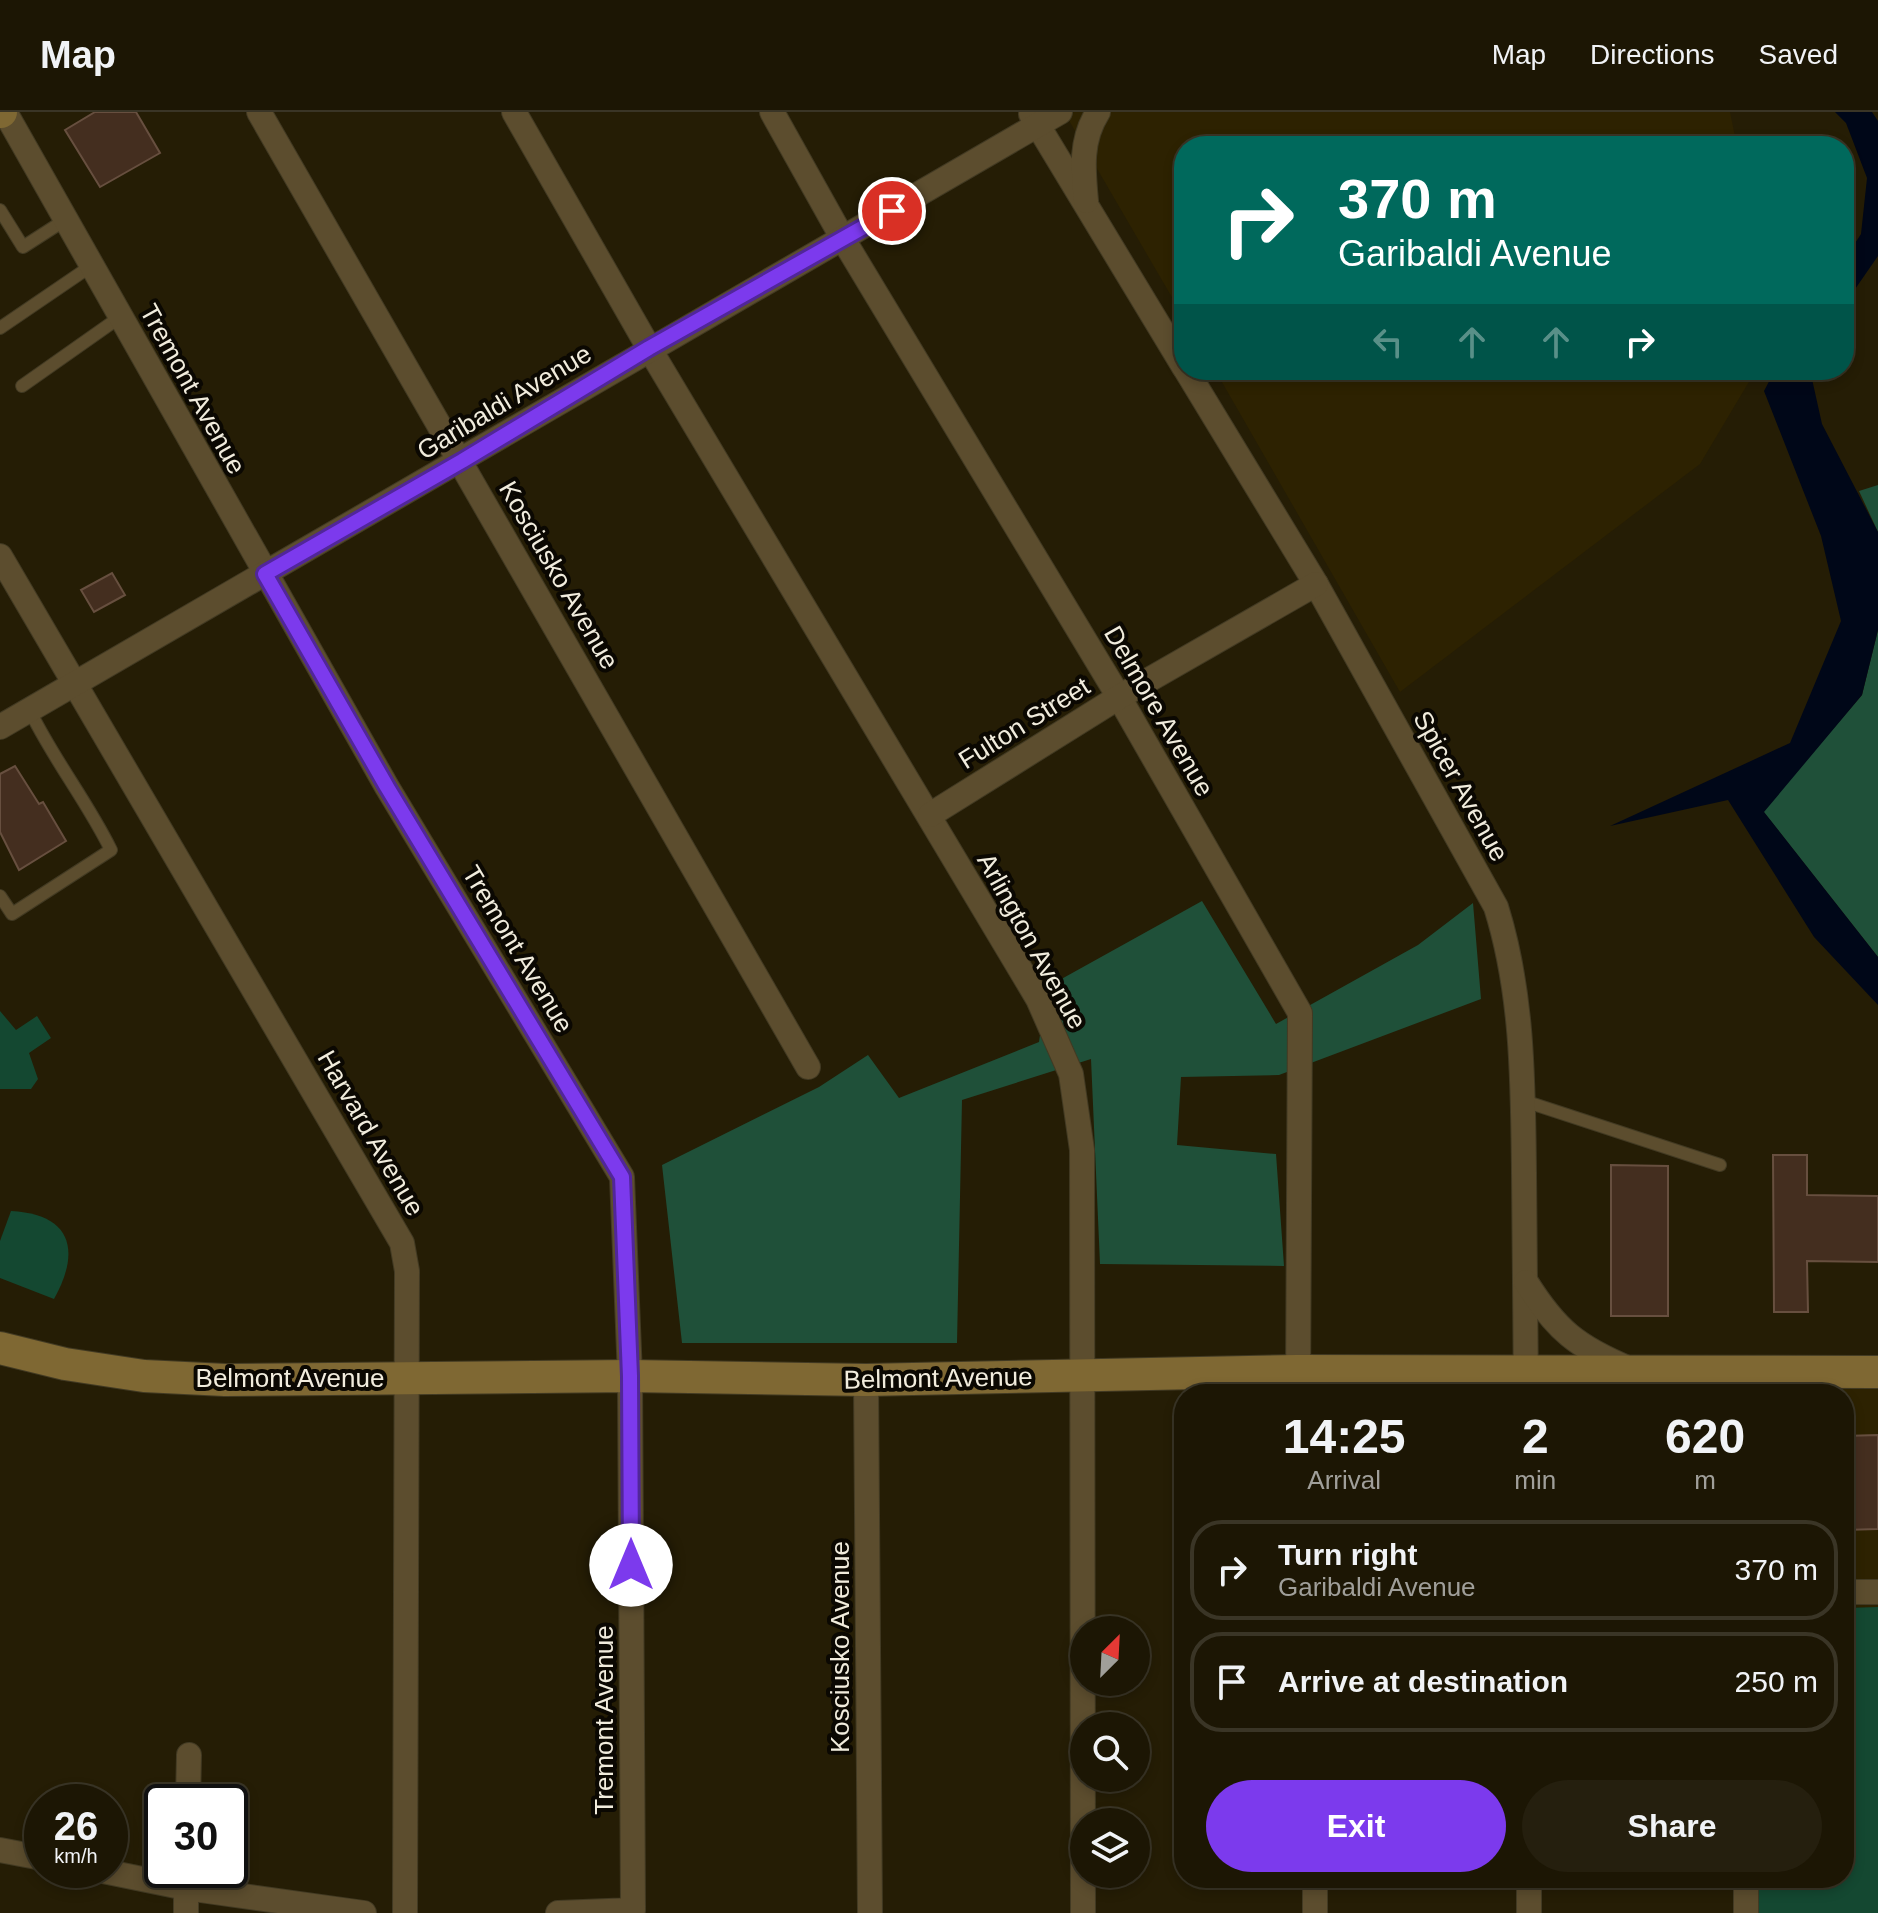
<!DOCTYPE html>
<style>
:root{--surface:#1c1604;--page:#251f0e;--text:#f1f3f6;--muted:#a09f9a;--line:#3a3526;--accent:#7c3aed}
body{margin:0;font-family:Arial,sans-serif;background:var(--page);color:var(--text);height:100vh;display:flex;flex-direction:column;font-size:30px;white-space:nowrap}
*{box-sizing:border-box;margin:0}
p{font-size:26px;color:var(--muted)}
.icon{flex:none;width:44px;height:44px;fill:none;stroke:currentColor;stroke-width:2;stroke-linecap:round;stroke-linejoin:round}
.map{position:relative;flex:1;overflow:hidden}
.details{position:absolute;left:1174px;top:1272px;width:680px;height:504px;display:flex;flex-direction:column;background:var(--surface);border-radius:32px;box-shadow:0 4px 12px #0003,0 0 0 2px var(--line)}
.details>*{flex:none}
.hud{position:absolute;left:1174px;top:24px;width:680px;height:244px;border-radius:32px;box-shadow:0 4px 12px #0003,0 0 0 2px var(--line);background:#00695c;color:#fff;overflow:hidden}
.needle{width:52px;rotate:24deg}
.controls{position:absolute;left:1070px;top:1504px;display:grid;gap:16px}
.controls a{display:grid;place-items:center;width:80px;height:80px;border-radius:50%;background:var(--surface);box-shadow:0 4px 12px #0003,0 0 0 2px var(--line);font-size:40px}
.speed{position:absolute;left:24px;top:1672px;display:flex;gap:16px;font-size:40px;font-weight:700;text-align:center}
.speed>*{display:grid;place-content:center;width:104px;height:104px;border-radius:50%;background:var(--surface);box-shadow:0 4px 12px #0003,0 0 0 2px var(--line);line-height:1}
.speed small{font-size:20px;font-weight:400}
.speed .limit{border:4px solid #111;border-radius:12px;background:#fff;color:#111}
.pin{position:absolute;display:grid;place-items:center;width:68px;height:68px;color:#fff;margin:-34px;border:4px solid #fff;border-radius:50%;box-shadow:0 2px 8px #0007}
.me{position:absolute;width:88px;margin:-44px;rotate:0deg;stroke-linejoin:round;filter:drop-shadow(0 0 6px #0008)}
.turn{display:flex;align-items:center;gap:28px;height:168px;padding:0 32px;font-size:36px}
.turn .icon{width:104px;height:104px;stroke-width:2.5}
.turn b{display:block;font-size:56px;line-height:68px}
.lanes{display:flex;align-items:center;height:76px;padding:0 32px;background:#0003;justify-content:center;gap:40px;direction:ltr}
.lanes .off{opacity:.35}
.eta{display:flex;justify-content:space-evenly;align-items:center;height:136px;text-align:center}
.eta b{font-size:48px;font-weight:600;line-height:56px}
.action{display:flex;gap:16px;margin-top:auto;padding:16px 32px}
.action a{flex:1;height:92px;border-radius:48px;background:var(--accent);color:#fff;font-size:32px;font-weight:600;line-height:92px;text-align:center}
.action a+a{background:var(--page);color:var(--text)}
ul{padding:0;list-style:none}
li{display:flex;align-items:center;gap:24px;height:100px;margin:0 16px 12px;padding:0 16px;border:4px solid var(--line);border-radius:32px}
li div{flex:1}
li b{display:block;font-size:30px}
li em{font-style:normal}
header{display:flex;align-items:center;gap:48px;box-sizing:border-box;height:112px;padding:0 40px;background:var(--surface);border-bottom:2px solid var(--line)}
header strong{font-size:38px}
nav{display:flex;gap:44px;margin-inline-start:auto;font-size:28px}
.map>svg:first-child{display:block}
</style>
<header>
<strong>Map</strong>
<nav><a>Map</a><a>Directions</a><a>Saved</a></nav>
</header>
<div class="map">
<svg width="1878" height="1801" viewBox="0 0 1878 1801">
<rect width="100%" height="100%" fill="#251d05"/>
<!-- built -->
<g fill="#2d2201">
<polygon points="1064,0 1730,0 1737,34 1184,34 1184,206"/>
<polygon points="1215,258 1756,258 1700,352 1400,580"/>
<polygon points="1528,1270 1878,1270 1878,1495 1844,1496 1844,1282 1528,1282"/>
</g>
<!-- green -->
<g fill="#144831">
<polygon points="0,899 16,918 37,904 51,926 29,941 38,967 31,977 0,977"/>
<path d="M11,1099C70,1102 82,1137 54,1187L0,1166V1129Z"/>
<polygon points="1878,1495 1878,1801 1756,1801 1755,1766 1844,1766 1844,1496"/>
</g>
<!-- forest -->
<g fill="#1f5039">
<polygon points="1878,373 1878,420 1859,379"/>
<polygon points="1878,518 1878,845 1763,699 1862,583"/>
<polygon points="1202,789 1276,912 1418,833 1473,791 1481,887 1279,963 1181,965 1177,1033 1276,1042 1284,1154 1100,1152 1091,947 962,988 957,1231 682,1231 662,1053 819,975 868,943 899,986 1039,930 1047,875"/>
</g>
<!-- water -->
<g fill="#000718">
<polygon points="1835,0 1872,0 1878,9 1878,144 1844,193 1844,148 1861,122 1867,66 1846,11"/>
<polygon points="1775,258 1810,258 1822,312 1878,420 1878,518 1862,583 1764,700 1878,845 1878,893 1814,825 1728,688 1610,714 1790,631 1841,509 1821,424 1764,279"/>
</g>
<!-- building -->
<g fill="#442e1f" stroke="#674f3f" stroke-width="2">
<polygon points="95,0 136,0 160,41 100,75 65,18"/>
<polygon points="112,461 125,483 94,500 81,478"/>
<polygon points="15,654 39,692 43,690 66,729 19,758 0,720 0,662"/>
<polygon points="1773,1043 1807,1043 1807,1083 1878,1084 1878,1150 1807,1149 1808,1200 1774,1200"/>
<polygon points="1611,1053 1668,1054 1668,1204 1611,1204"/>
<polygon points="1878,1323 1878,1417 1844,1418 1844,1324"/>
</g>
<g fill="none" stroke-linecap="round" stroke-linejoin="round">
<!-- lane casing -->
<g stroke="#423a23" stroke-width="14">
<g id="lane">
<polyline points="0,98 23,135 65,108"/>
<polyline points="0,216 91,154"/>
<polyline points="22,274 120,205"/>
<path d="M0,784L12,802L111,738C87,689 53,647 29,597"/>
<polyline points="1524,989 1720,1053"/>
</g>
</g>
<!-- street casing -->
<g stroke="#423a23" stroke-width="26">
<g id="street">
<polyline points="5,0 387,675 622,1065 630,1264 633,1798 558,1801"/>
<polyline points="259,0 808,955"/>
<polyline points="514,0 649,236 1038,887 1071,962 1082,1038 1083,1801"/>
<polyline points="772,0 843,127 1119,585 1300,901 1298,1282"/>
<polyline points="1031,2 1184,255"/>
<path d="M1086,89C1083,58 1080,28 1098,0"/>
<path d="M1186,258L1316,472L1496,795C1523,881 1523,971 1524,1061C1525,1135 1525,1208 1526,1282"/>
<polyline points="0,444 402,1131 407,1159 405,1801"/>
<polyline points="0,615 1060,0"/>
<polyline points="930,703 1119,585 1316,472"/>
<path d="M1526,1170C1556,1218 1577,1235 1630,1257"/>
<polyline points="866,1268 870,1801"/>
<polyline points="1750,1282 1750,1261"/>
<polyline points="1844,1480 1878,1480"/>
<polyline points="188,1690 189,1643"/>
<polyline points="0,1738 42,1746"/>
<polyline points="98,1758 186,1776 364,1801"/>
<polyline points="186,1758 186,1801"/>
<polyline points="1529,1766 1529,1801"/>
<polyline points="1315,1801 1315,1766"/>
<polyline points="1746,1801 1746,1766"/>
</g>
</g>
<!-- secondary casing -->
<g stroke="#423a23" stroke-width="34">
<g id="secondary">
<polyline points="0,0 1,0"/>
<polyline points="0,1236 65,1252 144,1264 225,1268 630,1264 866,1268 1297,1259 1878,1260"/>
</g>
</g>
<!-- lane -->
<use href="#lane" stroke="#5c4d2e" stroke-width="12"/>
<!-- street -->
<use href="#street" stroke="#5c4d2e" stroke-width="24"/>
<!-- secondary -->
<use href="#secondary" stroke="#7f6833" stroke-width="32"/>
</g>
<g fill="none" stroke-linecap="round" stroke-linejoin="round">
<!-- route casing -->
<g stroke="#51269a" stroke-width="20">
<polyline id="route" points="631,1453 630,1264 622,1065 387,675 265,462 462,349 649,236 892,99"/>
</g>
<!-- route -->
<use href="#route" stroke="#7c3aed" stroke-width="14"/>
</g>
<g text-anchor="middle" dominant-baseline="central" stroke-width="8" stroke-linejoin="round" paint-order="stroke">
<!-- street labels -->
<g font-size="26" fill="#f1ecdd" stroke="#0b0802">
<text transform="translate(193 277) rotate(61)">Tremont Avenue</text>
<text transform="translate(504 290) rotate(-31)">Garibaldi Avenue</text>
<text transform="translate(559 463) rotate(60)">Kosciusko Avenue</text>
<text transform="translate(1159 599) rotate(60)">Delmore Avenue</text>
<text transform="translate(1024 611) rotate(-32)">Fulton Street</text>
<text transform="translate(1461 674) rotate(61)">Spicer Avenue</text>
<text transform="translate(1032 829) rotate(61)">Arlington Avenue</text>
<text transform="translate(518 837) rotate(59)">Tremont Avenue</text>
<text transform="translate(371 1021) rotate(60)">Harvard Avenue</text>
<text x="290" y="1266">Belmont Avenue</text>
<text transform="translate(938 1266) rotate(-1)">Belmont Avenue</text>
<text transform="translate(840 1535) rotate(-90)">Kosciusko Avenue</text>
<text transform="translate(604 1608) rotate(-90)">Tremont Avenue</text>
</g>
</g>
</svg>
<div class="controls">
<a><svg class="needle" viewBox="-14 -14 28 28"><path d="M0-13l5 13h-10z" fill="#e53935"/><path d="M0 13l5-13h-10z" fill="#a09f9a"/></svg></a>
<a><svg class="icon" aria-label="search" viewBox="0 0 24 24"><circle cx="10" cy="10" r="6"/><path d="M15 15l6 6"/></svg></a>
<a><svg class="icon" aria-label="layers" viewBox="0 0 24 24"><path d="M12 4l9 5-9 5-9-5zM3 14l9 5 9-5"/></svg></a>
</div>
<div class="speed"><div>26<small>km/h</small></div><div class="limit">30</div></div>
<div class="pin" style="left:892px;top:99px;background:#d93025"><svg class="icon" aria-label="arrive" viewBox="0 0 24 24"><path d="M6 21V4h12l-3 4 3 4H6"/></svg></div>
<svg class="me" style="left:631px;top:1453px" viewBox="-20 -20 40 40"><circle r="19" fill="#fff"/><path d="M0-13L10 11 0 6-10 11z" fill="#7c3aed"/></svg>
<div class="hud">
<div class="turn"><svg class="icon" aria-label="right" viewBox="0 0 24 24"><path d="M7 20v-9h11M14 6l5 5-5 5"/></svg><div><b>370 m</b>Garibaldi Avenue</div></div>
<div class="lanes"><svg class="icon off" aria-label="left" viewBox="0 0 24 24"><path d="M17 20v-9H6M10 6l-5 5 5 5"/></svg><svg class="icon off" aria-label="ahead" viewBox="0 0 24 24"><path d="M12 20V5M6 11l6-6 6 6"/></svg><svg class="icon off" aria-label="ahead" viewBox="0 0 24 24"><path d="M12 20V5M6 11l6-6 6 6"/></svg><svg class="icon" aria-label="right" viewBox="0 0 24 24"><path d="M7 20v-9h11M14 6l5 5-5 5"/></svg></div>
</div>
<section class="details">
<div class="eta">
<div><b>14:25</b><p>Arrival</p></div>
<div><b>2</b><p>min</p></div>
<div><b>620</b><p>m</p></div>
</div>
<ul>
<li><svg class="icon" aria-label="right" viewBox="0 0 24 24"><path d="M7 20v-9h11M14 6l5 5-5 5"/></svg><div><b>Turn right</b><p>Garibaldi Avenue</p></div><em>370 m</em></li>
<li><svg class="icon" aria-label="arrive" viewBox="0 0 24 24"><path d="M6 21V4h12l-3 4 3 4H6"/></svg><div><b>Arrive at destination</b></div><em>250 m</em></li>
</ul>
<div class="action"><a>Exit</a><a>Share</a></div>
</section>
</div>
